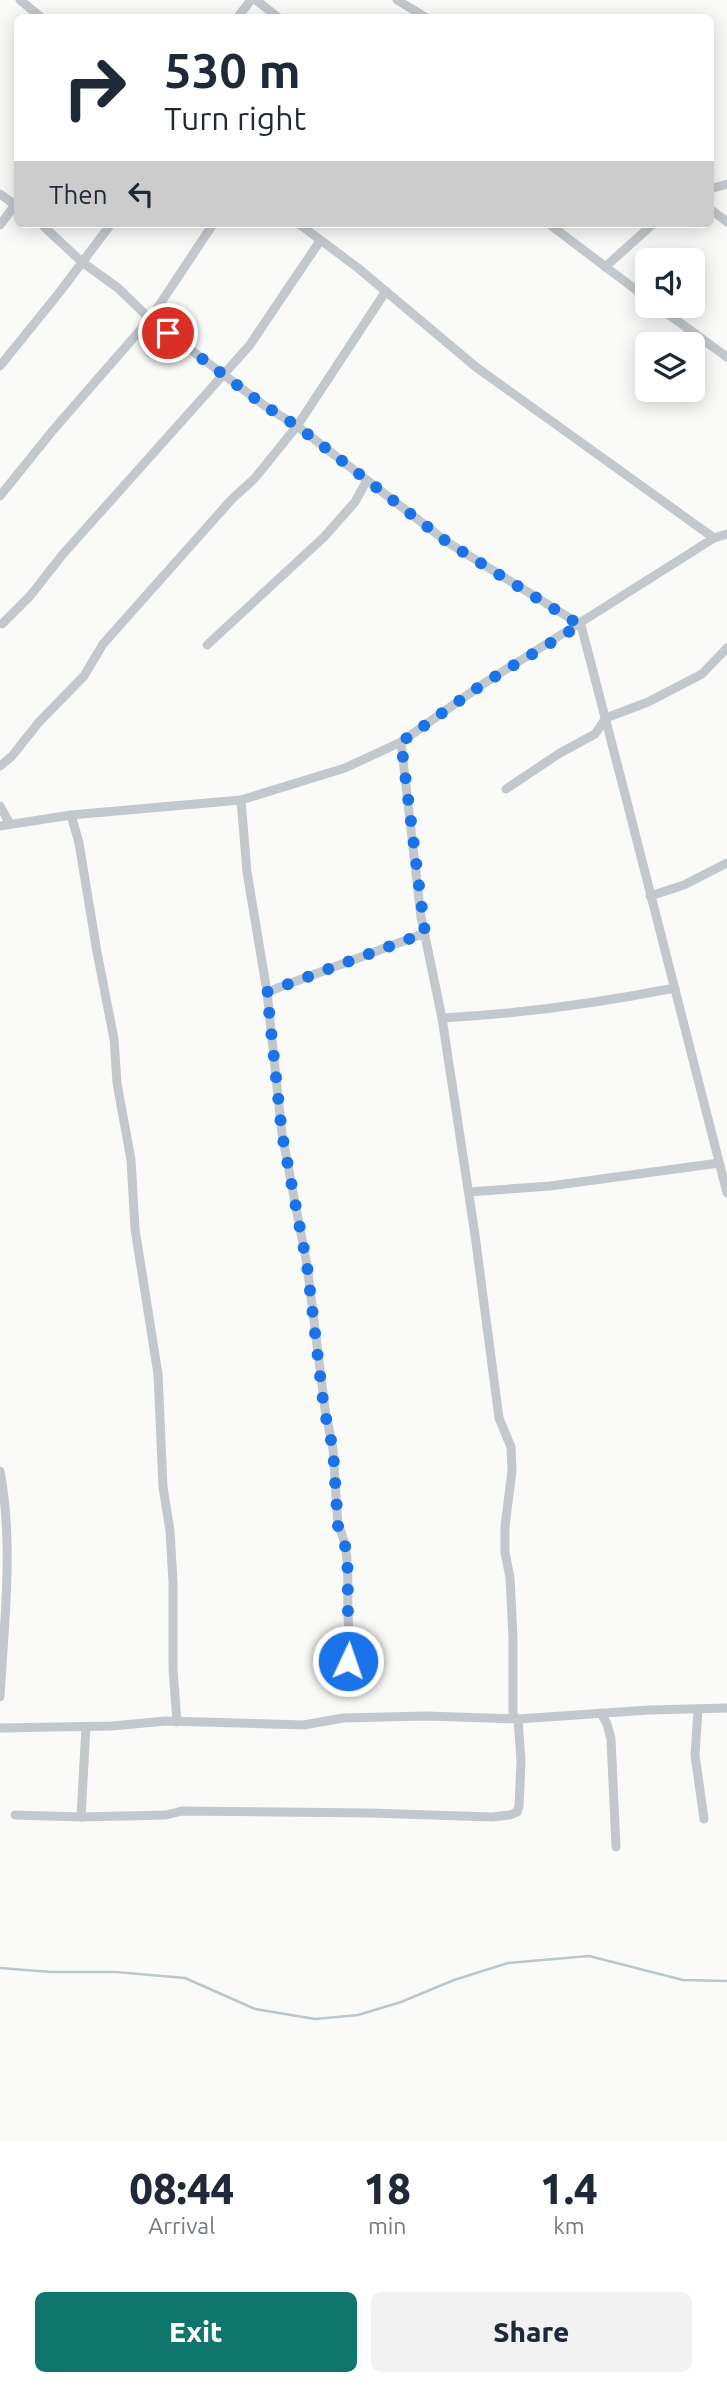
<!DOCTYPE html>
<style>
:root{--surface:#fff;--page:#f2f2f3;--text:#1f2937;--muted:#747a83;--accent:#0f766e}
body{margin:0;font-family:Ubuntu,sans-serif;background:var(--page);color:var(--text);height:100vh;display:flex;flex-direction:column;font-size:26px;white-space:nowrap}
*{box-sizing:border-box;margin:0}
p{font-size:23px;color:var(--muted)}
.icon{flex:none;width:38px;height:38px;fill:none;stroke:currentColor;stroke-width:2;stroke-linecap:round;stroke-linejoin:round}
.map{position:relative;height:2141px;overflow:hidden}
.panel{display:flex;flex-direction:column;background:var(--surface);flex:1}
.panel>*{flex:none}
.guide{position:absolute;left:14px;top:14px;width:700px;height:214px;border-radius:10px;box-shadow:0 4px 18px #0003;background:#fff;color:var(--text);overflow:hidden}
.buttons{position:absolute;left:635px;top:248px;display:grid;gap:14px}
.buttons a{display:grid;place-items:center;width:70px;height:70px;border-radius:10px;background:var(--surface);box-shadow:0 4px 18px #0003;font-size:35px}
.pin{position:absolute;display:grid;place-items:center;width:60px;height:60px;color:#fff;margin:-30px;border:4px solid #fff;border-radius:50%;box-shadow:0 2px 7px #0007}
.me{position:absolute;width:77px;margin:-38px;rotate:3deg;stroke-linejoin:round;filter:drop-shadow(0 0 5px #0008)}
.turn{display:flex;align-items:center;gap:24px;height:147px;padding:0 35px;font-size:32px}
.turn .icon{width:91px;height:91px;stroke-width:2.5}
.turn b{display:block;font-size:49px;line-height:60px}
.then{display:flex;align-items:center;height:66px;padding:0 35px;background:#0003;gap:14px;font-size:26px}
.eta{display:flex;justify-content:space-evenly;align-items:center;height:119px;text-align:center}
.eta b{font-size:42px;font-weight:800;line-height:49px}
.button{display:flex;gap:14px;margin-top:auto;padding:14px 35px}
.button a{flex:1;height:80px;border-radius:10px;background:var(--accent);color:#fff;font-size:28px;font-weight:800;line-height:80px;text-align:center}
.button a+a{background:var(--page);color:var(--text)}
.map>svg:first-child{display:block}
</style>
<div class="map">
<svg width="727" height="2141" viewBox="0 0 727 2141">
<rect width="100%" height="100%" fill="#fafaf8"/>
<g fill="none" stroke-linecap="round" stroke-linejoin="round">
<!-- stream -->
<polyline stroke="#bbc7cb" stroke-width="2.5" points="0,1968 51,1972 116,1972 185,1978 255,2009 315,2019 358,2015 401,2002 454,1980 508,1963 589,1956 683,1980 727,1981"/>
<!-- minor -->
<g stroke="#c3c8cc" stroke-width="9">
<polyline points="20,0 42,18"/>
<polyline points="256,0 279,18"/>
<polyline points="397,0 427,18"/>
<polyline points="237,18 251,0"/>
<polyline points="710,189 727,184"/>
<polyline points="0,194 18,207"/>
<polyline points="710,209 727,222"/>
<path d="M41,224L82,262L118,288L150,319L265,406L297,426L447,542L581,625C631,814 678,1004 727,1193"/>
<polyline points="299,224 358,268 476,367 714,538"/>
<polyline points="549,224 648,299"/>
<polyline points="0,225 15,205"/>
<polyline points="605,267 653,224"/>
<polyline points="657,306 727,357"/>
<polyline points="0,366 59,293 111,224"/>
<polyline points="0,496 54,429 150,319 213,224"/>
<polyline points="2,624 30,596 63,554 249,346 320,241"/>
<polyline points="207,645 324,537 355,502 367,480"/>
<polyline points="401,742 421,917 442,1018 475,1235 499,1418 511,1447 512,1471 505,1526 505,1552 510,1578 513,1637 513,1718"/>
<polyline points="0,766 12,756 39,722 84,676 103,644 232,499 255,478 297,426 386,291"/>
<polyline points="506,789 560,753 595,734 606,718 648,702 702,674 727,648"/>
<path d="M241,800L247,872L267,992L282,1134L307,1265L325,1409L333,1449L338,1526C351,1548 347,1586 348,1612C348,1629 351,1643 348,1661"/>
<polyline points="0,806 10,824"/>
<polyline points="71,815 79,843 97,952 114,1039 117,1083 131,1160 135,1229 158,1374 163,1487 170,1531 173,1582 173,1669 177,1722"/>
<polyline points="0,826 71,815 241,800 345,768 401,742 483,684 714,538 727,534"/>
<polyline points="650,896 684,885 727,863"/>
<polyline points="267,992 425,933"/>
<path d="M442,1018C521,1014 598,1003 675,988"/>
<polyline points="469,1192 550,1186 719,1163"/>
<path d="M0,1471C14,1544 4,1623 0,1697"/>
<polyline points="698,1710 695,1755 704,1819"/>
<polyline points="601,1713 607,1724 611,1739 616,1847"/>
<polyline points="86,1727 81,1817 166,1815 182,1811 370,1813 492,1817 510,1815 517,1812 519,1806 521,1761 518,1719"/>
<polyline points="0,1728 112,1726 166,1721 304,1725 343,1718 426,1716 518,1719 649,1710 727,1708"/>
<polyline points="15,1815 81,1817"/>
</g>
</g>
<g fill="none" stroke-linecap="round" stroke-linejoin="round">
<!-- route -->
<path stroke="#1a73e8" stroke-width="12" stroke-dasharray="0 21.6" d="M168,333L265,406L297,426L447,542L580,625L483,684L401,742L425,933L267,992L282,1134L307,1265L324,1409L333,1449L338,1526C351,1548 347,1586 348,1612C348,1629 352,1643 348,1661"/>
</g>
</svg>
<div class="buttons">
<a><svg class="icon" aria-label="sound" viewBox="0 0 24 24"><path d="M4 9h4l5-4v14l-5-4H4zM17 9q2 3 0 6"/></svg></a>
<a><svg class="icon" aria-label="layers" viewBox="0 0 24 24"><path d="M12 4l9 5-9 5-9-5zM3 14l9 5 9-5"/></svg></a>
</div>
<div class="pin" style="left:168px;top:333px;background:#d93025"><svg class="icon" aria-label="arrive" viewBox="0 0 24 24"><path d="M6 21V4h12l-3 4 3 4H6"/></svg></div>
<svg class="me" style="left:348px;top:1661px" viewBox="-20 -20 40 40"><circle r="17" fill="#1a73e8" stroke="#fff" stroke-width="3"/><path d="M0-11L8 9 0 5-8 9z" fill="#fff"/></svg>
<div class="guide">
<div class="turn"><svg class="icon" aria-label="right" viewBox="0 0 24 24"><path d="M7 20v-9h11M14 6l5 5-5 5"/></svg><div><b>530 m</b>Turn right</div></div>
<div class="then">Then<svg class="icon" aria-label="left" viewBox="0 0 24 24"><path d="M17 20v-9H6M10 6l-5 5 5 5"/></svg></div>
</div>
</div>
<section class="panel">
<div class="eta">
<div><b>08:44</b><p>Arrival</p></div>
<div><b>18</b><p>min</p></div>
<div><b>1.4</b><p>km</p></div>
</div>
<div class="button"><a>Exit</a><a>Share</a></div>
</section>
